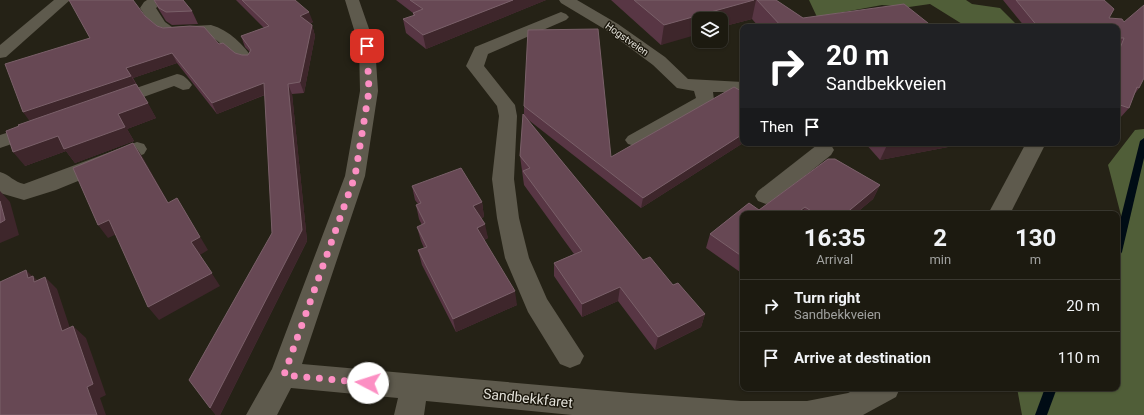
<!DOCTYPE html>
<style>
:root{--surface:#1c1a10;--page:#29271e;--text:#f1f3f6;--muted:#a0a19f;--line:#3a3830}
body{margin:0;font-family:Roboto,sans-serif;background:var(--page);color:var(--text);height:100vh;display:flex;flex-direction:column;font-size:15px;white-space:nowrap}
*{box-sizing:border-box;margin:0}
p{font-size:13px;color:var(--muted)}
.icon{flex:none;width:22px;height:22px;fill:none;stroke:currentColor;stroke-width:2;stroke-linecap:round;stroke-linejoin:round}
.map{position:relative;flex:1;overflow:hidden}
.drawer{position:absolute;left:740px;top:211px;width:380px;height:180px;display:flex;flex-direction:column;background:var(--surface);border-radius:8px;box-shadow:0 1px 3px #0004,0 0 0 1px var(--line)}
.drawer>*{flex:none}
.top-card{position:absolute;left:740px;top:24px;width:380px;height:122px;border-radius:8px;box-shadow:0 1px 3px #0004,0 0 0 1px var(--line);background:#202124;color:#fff;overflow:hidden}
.fabs{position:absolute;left:692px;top:12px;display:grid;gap:8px}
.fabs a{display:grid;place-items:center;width:36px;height:36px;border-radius:8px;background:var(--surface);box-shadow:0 1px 3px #0004,0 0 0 1px var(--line);font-size:20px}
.pin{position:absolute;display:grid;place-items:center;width:34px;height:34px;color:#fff;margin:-17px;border-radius:8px;box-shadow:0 2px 6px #0006}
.me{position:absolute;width:44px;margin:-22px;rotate:275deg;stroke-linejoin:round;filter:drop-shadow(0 0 3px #0008)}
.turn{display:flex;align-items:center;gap:14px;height:84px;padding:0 20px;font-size:18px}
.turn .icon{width:52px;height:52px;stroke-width:2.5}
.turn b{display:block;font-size:28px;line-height:34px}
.then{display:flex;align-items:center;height:38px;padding:0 20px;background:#0003;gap:8px;font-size:15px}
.eta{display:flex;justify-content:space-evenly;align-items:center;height:68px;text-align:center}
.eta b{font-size:24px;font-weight:700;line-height:28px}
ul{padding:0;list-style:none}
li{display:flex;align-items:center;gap:12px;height:52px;padding:0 20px;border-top:1px solid var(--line)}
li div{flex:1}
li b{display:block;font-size:15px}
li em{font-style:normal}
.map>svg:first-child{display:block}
</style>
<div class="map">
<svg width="1144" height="415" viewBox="0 0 1144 415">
<rect width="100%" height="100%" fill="#252216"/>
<!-- forest -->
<g fill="#505e38">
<polygon points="809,0 966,0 972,4 1000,8 1019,27 967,27 930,4 909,7 882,5 817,17"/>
<polygon points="1144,129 1144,415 1022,415 1017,388 1117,388 1117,233 1124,227 1108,165 1135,130"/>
</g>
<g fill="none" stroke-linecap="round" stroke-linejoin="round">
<!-- stream -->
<g fill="#000c15" fill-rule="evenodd">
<polygon points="1144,138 1144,158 1122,252 1120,255 1117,256 1117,233 1140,141"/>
<polygon points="1045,388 1057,388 1047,415 1035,415"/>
</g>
<!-- street -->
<g fill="#5e5a4d" fill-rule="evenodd">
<polygon points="54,0 70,0 6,57 0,58 0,45"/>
<path d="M147,0H166L156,8L165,22L172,27L211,25C229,30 244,45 254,60L252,64C235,68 227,43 209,36C201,32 178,36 168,37C154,33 148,20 140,8L144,2Z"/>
<polygon points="345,0 359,0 375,46 378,91 365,176 302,364 631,393 741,401 807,401 848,393 858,388 900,388 896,397 863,415 572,415 426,401 424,415 394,415 398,398 291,388 277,415 246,415 272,369 345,176 360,91 359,46"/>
<polygon points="559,0 577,0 618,24 665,57 688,79 743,82 743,92 713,92 714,100 711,104 642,144 635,146 628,144 625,140 628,136 696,98 694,91 677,88 653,65 606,30 561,3"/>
<polygon points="561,12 566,14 569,17 566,20 488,54 484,66 515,105 517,116 514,179 519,218 529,258 547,299 584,356 580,364 570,368 560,364 528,312 505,258 497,218 492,179 499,116 497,106 466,66 475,47"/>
<path d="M177,74C184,75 188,79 192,85L189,89L183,90L174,86L113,108L107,106L104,102L107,98Z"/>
<polygon points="37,123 44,125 47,129 44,133 0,148 0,135"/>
<path d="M137,142L144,144L147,149L144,154L56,190L24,200L0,193V172C10,175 14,182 24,184Z"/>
<polygon points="824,143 831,145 834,150 831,155 774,201 766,204 758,201 755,196 758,191 817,145"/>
<polygon points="1026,143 1046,143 1010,214 988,214"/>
</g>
</g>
<!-- wall -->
<g fill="#583644">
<polygon points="154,0 183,0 192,11 198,24 172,25 166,21 158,8"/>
<polygon points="236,0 295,0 313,22 309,24 312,25 315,36 304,93 292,94 307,241 220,415 216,415 210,408 272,233 265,95 217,114 177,63 133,78 156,118 127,129 134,141 75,163 66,151 25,166 19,126 30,121 90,38 145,16 157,26 219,44 235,53 242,55 248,55 250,52 245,47 241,36 264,28"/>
<polygon points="396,0 546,0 426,49 406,33 403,19 413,16 413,13"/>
<polygon points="611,0 776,0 803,18 933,27 759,27 752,19 721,27 721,19 661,45"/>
<polygon points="1003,0 1104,0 1109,18 1124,22 1139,88 1134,95 1129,108 1120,118 1117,117 1117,27 1025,27"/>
<polygon points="743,92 743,143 641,208 526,118 643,260 673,285 705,314 701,327 655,350 618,301 582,317 554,276 554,263 574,254 524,185 520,156 524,116 524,106 611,157"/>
<polygon points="865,143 969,143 880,160"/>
<polygon points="828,159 835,159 880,185 873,199 855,214 743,214 743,269 740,272 706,248 710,234 749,203 759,210"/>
<polygon points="412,186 482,202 484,217 481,218 488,238 484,240 517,305 456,332 422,265 418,250 424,248 421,241 417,227 422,225 419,219 416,205 418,204 415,200"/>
</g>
<!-- shaded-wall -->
<g fill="#3e262b">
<polygon points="513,0 546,0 426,49 423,35"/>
<polygon points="754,0 756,0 752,19 721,27 721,19 699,19 699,34 661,45 664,25"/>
<polygon points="309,12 313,22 304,26 300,16"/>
<polygon points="312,25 315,36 304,93 300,82"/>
<polygon points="172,53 177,63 133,78 126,68"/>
<polygon points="131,76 137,86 31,123 23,112"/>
<polygon points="264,83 269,93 217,114 212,103"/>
<polygon points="288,84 292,94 307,241 220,415 216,415 210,408 302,230"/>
<polygon points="148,103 156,118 127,129 134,141 75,163 66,151 25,166 13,152"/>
<polygon points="743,134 743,143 641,208 643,198"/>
<polygon points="133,143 142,156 176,216 168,203"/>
<polygon points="888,143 969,143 880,160"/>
<polygon points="880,185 873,199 855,214 845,214"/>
<polygon points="0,191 10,202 19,235 0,243"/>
<polygon points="177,198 208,250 200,255 220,286 159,320 148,307"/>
<polygon points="482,202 484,217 475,220 473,206"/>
<polygon points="805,207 802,214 796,214"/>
<polygon points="109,220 119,233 108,238 98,225"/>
<polygon points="485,224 488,238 479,242 477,228"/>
<polygon points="743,261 743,269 740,272"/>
<polygon points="26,270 33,277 33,276 46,289 28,278"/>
<polygon points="45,277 57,289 75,343 62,331"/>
<polygon points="620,287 618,301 582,317 582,304"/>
<polygon points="515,291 517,305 456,332 453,319"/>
<polygon points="705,314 701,327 655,350 658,337"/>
<polygon points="73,326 86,338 106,395 100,398 106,415 97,415 87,387"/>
</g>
<!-- building -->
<g fill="#674854" stroke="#7a6069">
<polygon points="69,0 133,0 145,16 157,26 163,28 190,26 204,27 219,44 223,43 235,53 242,55 248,55 251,50 241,36 269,26 242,0 295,0 309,12 300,16 312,25 300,82 288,84 302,230 210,408 189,380 272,233 264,83 212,103 172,53 126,68 131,76 23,112 5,64 90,38"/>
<polygon points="154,0 183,0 192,11 166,12 159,8"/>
<polygon points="410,0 513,0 423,35 403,19 415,15 413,13 423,9"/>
<polygon points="634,0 754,0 664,25"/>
<polygon points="757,0 776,0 803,18 904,4 933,27 782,27"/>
<polygon points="1016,0 1104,0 1114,9 1109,18 1122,19 1124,22 1144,5 1144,78 1139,88 1137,87 1129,108 1117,104 1117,56 1124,38 1117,38 1117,27 1038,27"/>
<polygon points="598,29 611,157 734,87 743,92 743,134 643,198 524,106 528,30"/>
<polygon points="136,84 148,103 118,114 125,127 64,149 58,136 13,152 6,131 19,126 18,125"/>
<polygon points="523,114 643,260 650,257 673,285 678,283 705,314 658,337 620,287 582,304 554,263 582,251 523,171 530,168 520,156"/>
<polygon points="133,143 168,203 177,198 200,237 191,242 212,273 148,307 109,220 98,225 73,168"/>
<polygon points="828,159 835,159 880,185 845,214 816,214 805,207 796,214 743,214 743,257 710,234 749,203 759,210"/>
<polygon points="461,168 482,202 473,206 485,224 477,228 515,291 453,319 418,250 427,247 417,227 425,223 416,205 421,203 412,186"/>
<polygon points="0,201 5,220 0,223"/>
<polygon points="26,270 28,278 33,276 34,282 45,277 62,331 73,326 93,384 87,387 97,415 0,415 0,282"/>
</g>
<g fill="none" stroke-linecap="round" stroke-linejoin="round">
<!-- route -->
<polyline stroke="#fc8fc3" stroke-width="7" stroke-dasharray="0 12.6" points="367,46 369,91 355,176 284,375 368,383"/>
</g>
<g text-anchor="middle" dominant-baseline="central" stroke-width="3" stroke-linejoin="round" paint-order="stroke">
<!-- far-street labels -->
<g font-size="10" fill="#e2e0d8" stroke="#1c180d">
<text transform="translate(627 39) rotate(35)">Hogstveien</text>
</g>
<!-- near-street labels -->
<g font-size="14" fill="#e2e0d8" stroke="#1c180d">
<text transform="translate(528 398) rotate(6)">Sandbekkfaret</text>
</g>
</g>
</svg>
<div class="fabs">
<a><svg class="icon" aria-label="layers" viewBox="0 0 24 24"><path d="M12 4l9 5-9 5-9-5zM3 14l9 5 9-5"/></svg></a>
</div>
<div class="pin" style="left:367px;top:46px;background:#d93025"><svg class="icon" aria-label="arrive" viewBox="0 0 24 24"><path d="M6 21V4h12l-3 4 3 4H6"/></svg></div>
<svg class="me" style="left:368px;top:383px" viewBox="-20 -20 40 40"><circle r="19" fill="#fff"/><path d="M0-13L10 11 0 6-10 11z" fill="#fc8fc3"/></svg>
<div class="top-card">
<div class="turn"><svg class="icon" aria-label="right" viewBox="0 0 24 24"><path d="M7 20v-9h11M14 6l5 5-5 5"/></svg><div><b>20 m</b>Sandbekkveien</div></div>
<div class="then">Then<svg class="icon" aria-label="arrive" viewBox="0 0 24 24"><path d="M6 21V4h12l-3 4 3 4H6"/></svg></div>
</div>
<section class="drawer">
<div class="eta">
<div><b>16:35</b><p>Arrival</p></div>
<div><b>2</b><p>min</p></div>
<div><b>130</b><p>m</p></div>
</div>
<ul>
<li><svg class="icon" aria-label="right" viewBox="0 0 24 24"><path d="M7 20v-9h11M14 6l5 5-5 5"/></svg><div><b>Turn right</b><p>Sandbekkveien</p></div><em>20 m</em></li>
<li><svg class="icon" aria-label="arrive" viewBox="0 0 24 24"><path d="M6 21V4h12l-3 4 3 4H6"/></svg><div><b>Arrive at destination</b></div><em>110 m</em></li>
</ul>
</section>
</div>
